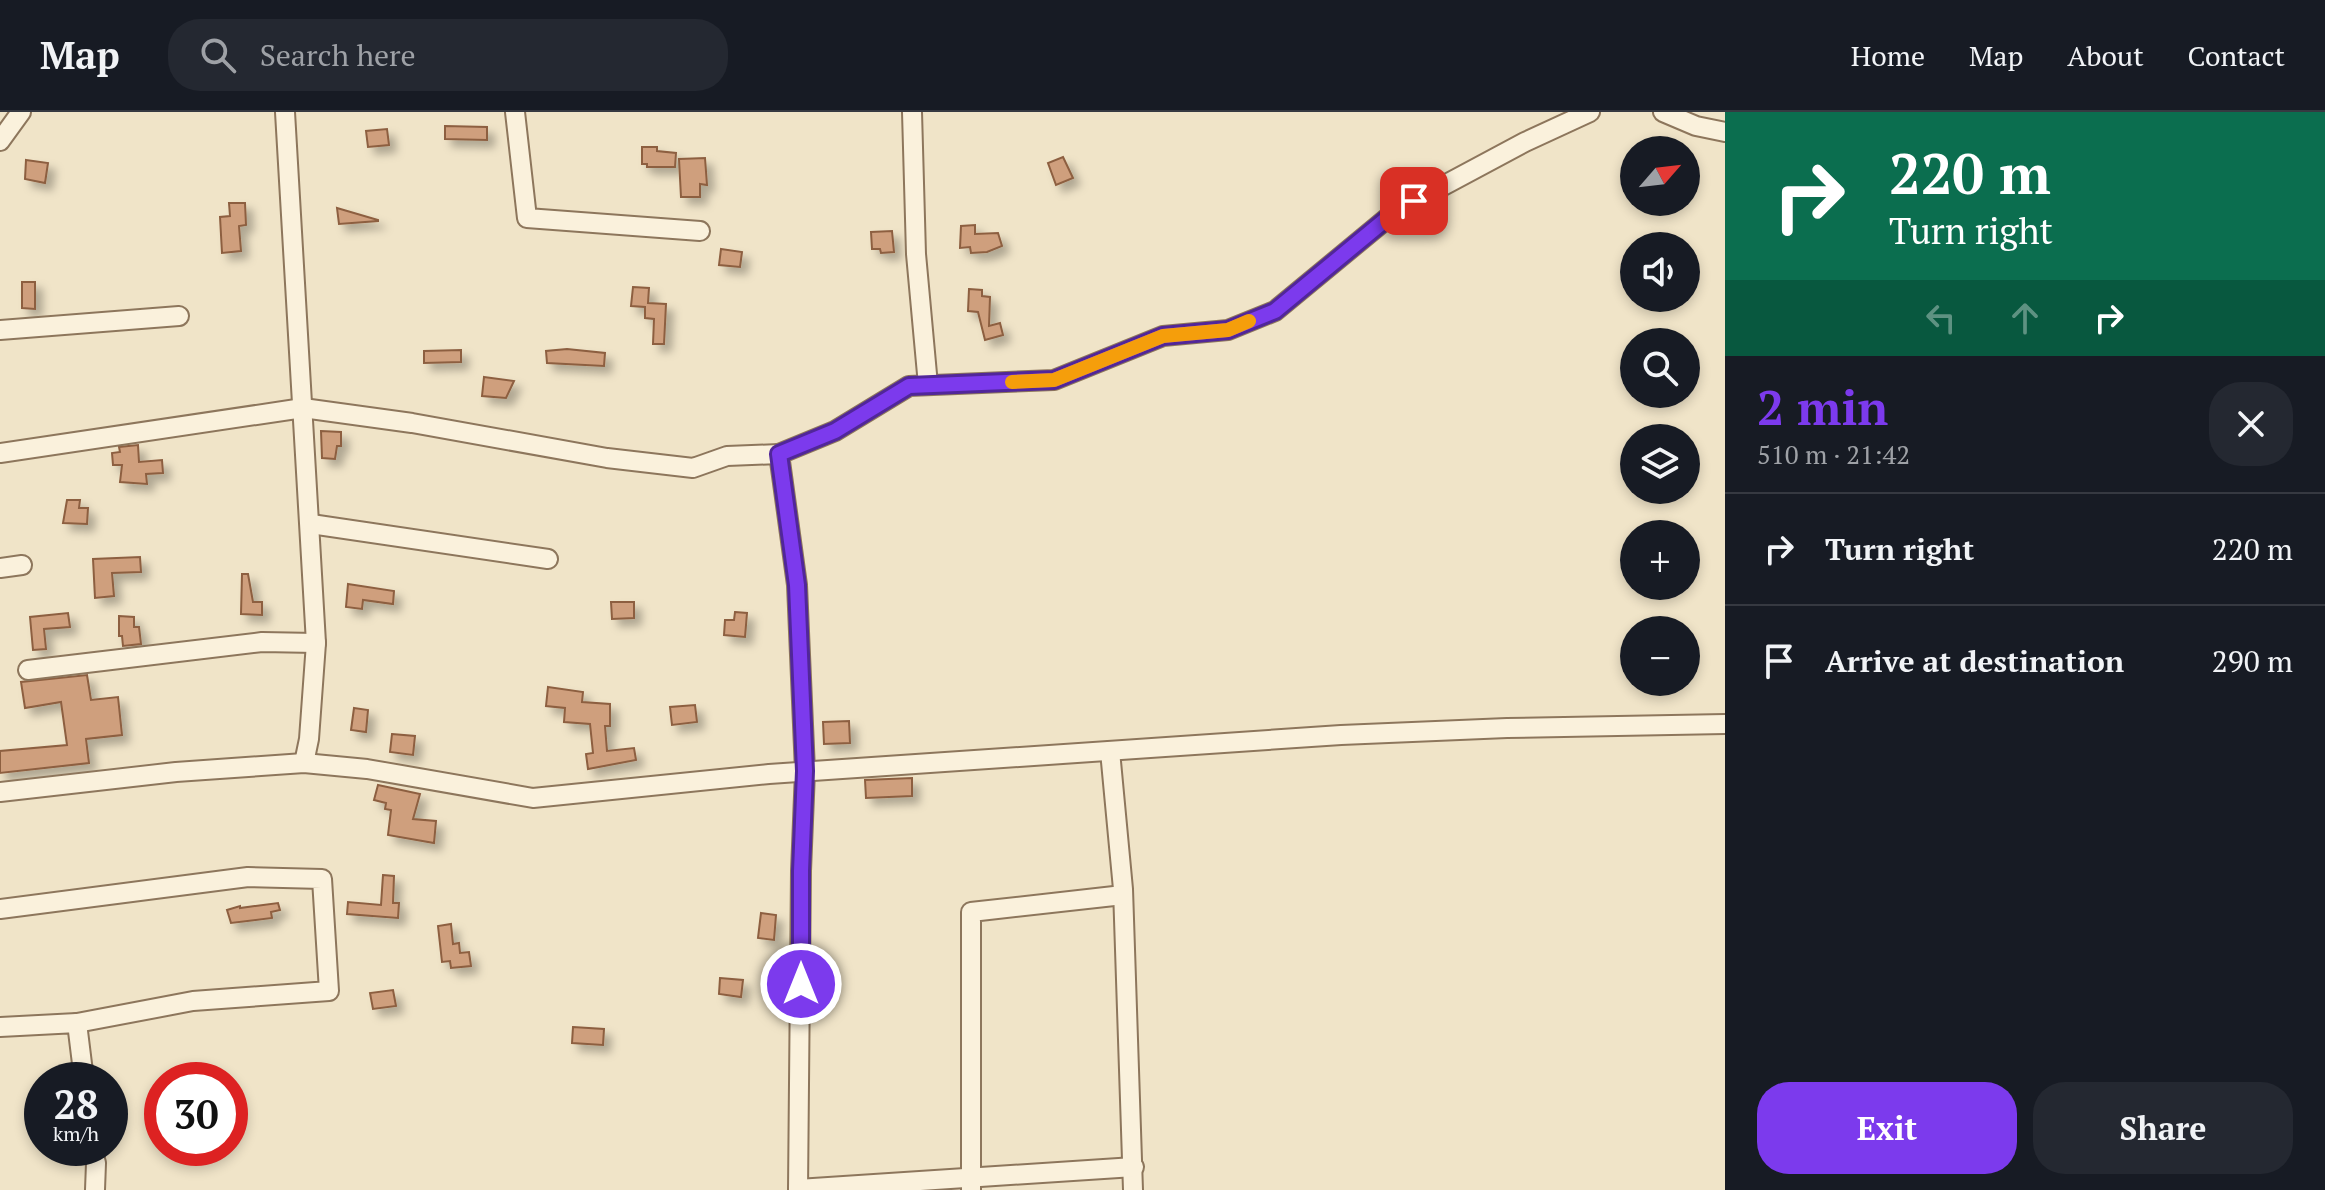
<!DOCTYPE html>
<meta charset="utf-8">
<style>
:root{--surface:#171b24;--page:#242831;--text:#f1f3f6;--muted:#9ea1a6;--line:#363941;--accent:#7c3aed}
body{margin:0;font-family:"PT Serif",serif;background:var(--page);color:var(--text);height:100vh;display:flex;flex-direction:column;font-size:30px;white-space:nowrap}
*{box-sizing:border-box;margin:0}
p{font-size:26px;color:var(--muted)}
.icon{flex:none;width:44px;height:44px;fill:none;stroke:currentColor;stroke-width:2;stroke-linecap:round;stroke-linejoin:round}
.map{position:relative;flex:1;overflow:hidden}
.details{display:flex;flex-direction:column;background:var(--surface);width:600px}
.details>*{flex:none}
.banner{background:#0b6e4f;color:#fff;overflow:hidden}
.needle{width:52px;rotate:62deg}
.buttons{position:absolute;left:1620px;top:24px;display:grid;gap:16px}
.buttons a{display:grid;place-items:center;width:80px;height:80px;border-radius:50%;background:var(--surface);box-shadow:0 4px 12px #0003;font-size:40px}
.speed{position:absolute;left:24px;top:950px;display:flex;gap:16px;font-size:40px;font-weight:700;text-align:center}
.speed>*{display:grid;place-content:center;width:104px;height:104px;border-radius:50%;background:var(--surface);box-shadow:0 4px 12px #0003;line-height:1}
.speed small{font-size:20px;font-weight:400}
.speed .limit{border:12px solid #d22;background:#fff;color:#111}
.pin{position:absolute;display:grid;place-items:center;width:68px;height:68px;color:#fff;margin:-34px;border-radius:16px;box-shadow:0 4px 12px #0006}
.me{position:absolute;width:88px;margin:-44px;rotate:0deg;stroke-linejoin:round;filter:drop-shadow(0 0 6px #0008)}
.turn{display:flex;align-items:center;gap:28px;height:168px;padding:0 32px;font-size:36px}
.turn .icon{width:104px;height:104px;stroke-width:2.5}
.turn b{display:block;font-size:56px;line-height:68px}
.lanes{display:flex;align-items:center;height:76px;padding:0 32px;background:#0003;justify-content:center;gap:40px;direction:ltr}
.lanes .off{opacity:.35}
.round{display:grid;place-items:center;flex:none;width:84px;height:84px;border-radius:32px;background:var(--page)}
.summary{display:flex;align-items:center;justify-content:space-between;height:136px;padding:0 32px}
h1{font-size:48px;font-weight:800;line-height:60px;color:var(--accent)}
.primary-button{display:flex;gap:16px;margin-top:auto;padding:16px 32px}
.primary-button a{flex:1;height:92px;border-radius:32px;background:var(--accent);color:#fff;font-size:32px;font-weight:800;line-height:92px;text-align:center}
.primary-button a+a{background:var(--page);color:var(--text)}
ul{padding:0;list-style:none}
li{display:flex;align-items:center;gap:24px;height:112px;padding:0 32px;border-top:2px solid var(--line)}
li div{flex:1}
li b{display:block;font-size:30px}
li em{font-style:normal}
header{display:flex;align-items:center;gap:48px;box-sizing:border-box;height:112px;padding:0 40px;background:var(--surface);border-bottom:2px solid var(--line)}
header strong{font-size:38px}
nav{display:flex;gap:44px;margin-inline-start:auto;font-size:28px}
.search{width:560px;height:72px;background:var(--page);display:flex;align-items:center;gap:20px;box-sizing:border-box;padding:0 28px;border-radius:32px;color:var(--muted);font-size:30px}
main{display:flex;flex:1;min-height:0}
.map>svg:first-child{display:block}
</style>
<header>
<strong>Map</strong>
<div class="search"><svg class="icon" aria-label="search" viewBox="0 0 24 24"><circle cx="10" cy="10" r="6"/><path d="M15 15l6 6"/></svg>Search here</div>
<nav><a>Home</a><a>Map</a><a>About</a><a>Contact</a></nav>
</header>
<main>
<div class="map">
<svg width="1725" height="1078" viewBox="0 0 1725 1078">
<defs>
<filter id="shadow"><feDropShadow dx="7" dy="7" stdDeviation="4" flood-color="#0004"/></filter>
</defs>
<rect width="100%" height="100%" fill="#f0e4c8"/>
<!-- building -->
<g fill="#cf9f7d" stroke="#8d5f41" stroke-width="2" filter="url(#shadow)">
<polygon points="445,14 487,15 487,28 445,27"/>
<polygon points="387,17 389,33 368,35 366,19"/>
<polygon points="642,35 657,35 657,39 676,41 675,55 647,55 647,52 642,52"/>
<polygon points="1063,45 1073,66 1056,73 1048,51"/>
<polygon points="705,46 707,73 700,72 700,85 681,85 679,47"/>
<polygon points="26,48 48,51 45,71 25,67"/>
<polygon points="229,91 245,91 246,113 239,114 241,139 222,141 220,105 230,104"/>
<polygon points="337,96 378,108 378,109 339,112"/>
<polygon points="975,113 975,122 998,121 1002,134 987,140 971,141 970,135 960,136 961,114"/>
<polygon points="892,119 894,140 881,141 880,137 872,137 871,120"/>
<polygon points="721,137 742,140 740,155 719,153"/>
<polygon points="22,170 35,170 35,197 22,196"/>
<polygon points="633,175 649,176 648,191 666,192 664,232 653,232 654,207 645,206 645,195 631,194"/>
<polygon points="969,177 982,178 982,184 990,185 989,214 1000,211 1003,223 985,228 978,200 968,199"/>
<polygon points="567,237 605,241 604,254 547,251 546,239"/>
<polygon points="461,238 461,250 424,251 424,239"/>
<polygon points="484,265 514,269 506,286 482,284"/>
<polygon points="321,319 341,320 341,334 337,334 335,347 322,346"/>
<polygon points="138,333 139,350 162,348 163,361 146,362 147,372 120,370 122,353 113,353 112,341 120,340 119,335"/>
<polygon points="67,388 80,388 79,396 88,396 87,412 63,411"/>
<polygon points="140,445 141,460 112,461 114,484 95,486 93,447"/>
<polygon points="242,462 248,462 253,490 262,490 262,503 241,502"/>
<polygon points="348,472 394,479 393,492 363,488 362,497 346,495"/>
<polygon points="611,490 634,490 634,506 612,507"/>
<polygon points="735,500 747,501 745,525 724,523 725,508 734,508"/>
<polygon points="68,501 70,515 44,517 46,537 33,538 30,505"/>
<polygon points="119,504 134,505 134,515 139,515 141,532 123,534 122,524 119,524"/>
<polygon points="87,563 91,588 118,585 122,623 86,627 89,651 0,661 0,639 67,633 61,590 25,596 21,570"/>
<polygon points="548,575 583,580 582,590 610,592 610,614 605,614 607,639 634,636 636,648 588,657 586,642 593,641 590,612 564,610 565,596 546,594"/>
<polygon points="695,593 697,610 672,613 670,595"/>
<polygon points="354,596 368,598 366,620 351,618"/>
<polygon points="849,609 850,631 824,632 823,610"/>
<polygon points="392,622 415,624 413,643 390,640"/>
<polygon points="912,666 912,684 866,686 865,668"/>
<polygon points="378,673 420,682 413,707 436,709 434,731 388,723 391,698 385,697 386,691 374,688"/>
<polygon points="383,763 394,764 393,791 399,791 398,806 347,802 348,790 381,793"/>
<polygon points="278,791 280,798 271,800 272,806 231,811 227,798 240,794 240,796"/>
<polygon points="761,801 776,803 774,828 758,826"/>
<polygon points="451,812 453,832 459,831 460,841 469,840 471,854 451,856 450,849 442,850 438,814"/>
<polygon points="720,866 743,868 741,885 719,882"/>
<polygon points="393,878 396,894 373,897 370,881"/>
<polygon points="573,915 604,917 603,933 572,931"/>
</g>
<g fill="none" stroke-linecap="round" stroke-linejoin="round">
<!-- street casing -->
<g stroke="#8d765c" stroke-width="22">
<g id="street">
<polyline points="285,0 316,531 309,627 304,651"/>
<polyline points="515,0 527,106 700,119"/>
<polyline points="912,0 916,142 928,273"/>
<polyline points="1663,0 1696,14 1725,20"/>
<polyline points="0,29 21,0"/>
<polyline points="0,218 179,204"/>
<polyline points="0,341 303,296 412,311 607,346 693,356 727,344 779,342"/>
<polyline points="311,412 548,447"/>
<polyline points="0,456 22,453"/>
<polyline points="28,558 262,530 316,531"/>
<polyline points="1110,639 1123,777 1133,1078"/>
<polyline points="0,680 176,660 304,651 367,657 533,686 769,662 1341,623 1507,616 1725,612"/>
<polyline points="0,797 248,765 322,767 329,879 193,889 77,911"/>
<polyline points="0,915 77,911 84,968"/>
<polyline points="92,1036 96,1051 95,1078"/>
<polyline points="798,1077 1134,1055"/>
<polyline points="798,1078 801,759 805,659 797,473 779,342 835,319 909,274 1054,268 1163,224 1228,218 1275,199 1396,99 1525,30 1590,0"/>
<polyline points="971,1078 971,800 1123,783"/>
</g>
</g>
<!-- street -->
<use href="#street" stroke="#faf1dc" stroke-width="18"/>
</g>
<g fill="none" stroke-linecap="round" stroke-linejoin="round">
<!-- route casing -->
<g stroke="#51269a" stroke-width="20">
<polyline id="route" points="801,872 801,759 805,659 797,473 779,342 835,319 909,274 1054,268 1163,224 1228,218 1275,199 1396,99 1414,89"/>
</g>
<!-- route -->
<use href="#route" stroke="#7c3aed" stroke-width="14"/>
<!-- slow -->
<polyline stroke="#f59e0b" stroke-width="14" points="1012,270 1054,268 1163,224 1228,218 1249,209"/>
</g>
</svg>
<div class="buttons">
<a><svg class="needle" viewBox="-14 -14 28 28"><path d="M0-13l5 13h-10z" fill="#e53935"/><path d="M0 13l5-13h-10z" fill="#9ea1a6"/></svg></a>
<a><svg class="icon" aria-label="sound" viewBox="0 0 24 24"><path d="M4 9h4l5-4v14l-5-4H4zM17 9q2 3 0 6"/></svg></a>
<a><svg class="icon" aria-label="search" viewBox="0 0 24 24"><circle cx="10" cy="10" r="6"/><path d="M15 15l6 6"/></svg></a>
<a><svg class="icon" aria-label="layers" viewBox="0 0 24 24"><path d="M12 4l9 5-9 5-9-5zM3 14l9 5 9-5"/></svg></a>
<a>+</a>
<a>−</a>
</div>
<div class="speed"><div>28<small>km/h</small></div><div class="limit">30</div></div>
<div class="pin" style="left:1414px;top:89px;background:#d93025"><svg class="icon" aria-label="arrive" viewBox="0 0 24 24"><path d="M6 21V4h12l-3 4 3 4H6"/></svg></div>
<svg class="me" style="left:801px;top:872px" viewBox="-20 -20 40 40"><circle r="17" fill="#7c3aed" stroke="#fff" stroke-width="3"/><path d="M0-11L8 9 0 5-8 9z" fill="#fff"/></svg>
</div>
<section class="details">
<div class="banner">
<div class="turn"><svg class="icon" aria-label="right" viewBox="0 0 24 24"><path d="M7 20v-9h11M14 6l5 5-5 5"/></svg><div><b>220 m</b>Turn right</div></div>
<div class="lanes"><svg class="icon off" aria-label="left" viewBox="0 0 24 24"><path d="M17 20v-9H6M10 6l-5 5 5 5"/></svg><svg class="icon off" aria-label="ahead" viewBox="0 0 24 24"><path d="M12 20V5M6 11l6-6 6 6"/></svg><svg class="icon" aria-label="right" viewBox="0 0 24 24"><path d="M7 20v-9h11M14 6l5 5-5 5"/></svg></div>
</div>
<div class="summary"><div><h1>2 min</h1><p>510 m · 21:42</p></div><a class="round"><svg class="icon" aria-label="close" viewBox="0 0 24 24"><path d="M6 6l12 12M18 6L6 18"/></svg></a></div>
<ul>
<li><svg class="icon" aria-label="right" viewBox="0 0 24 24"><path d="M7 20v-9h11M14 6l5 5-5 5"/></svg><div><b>Turn right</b></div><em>220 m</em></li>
<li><svg class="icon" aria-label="arrive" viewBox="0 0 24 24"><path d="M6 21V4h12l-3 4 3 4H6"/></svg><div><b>Arrive at destination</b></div><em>290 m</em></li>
</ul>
<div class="primary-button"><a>Exit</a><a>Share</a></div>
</section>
</main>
